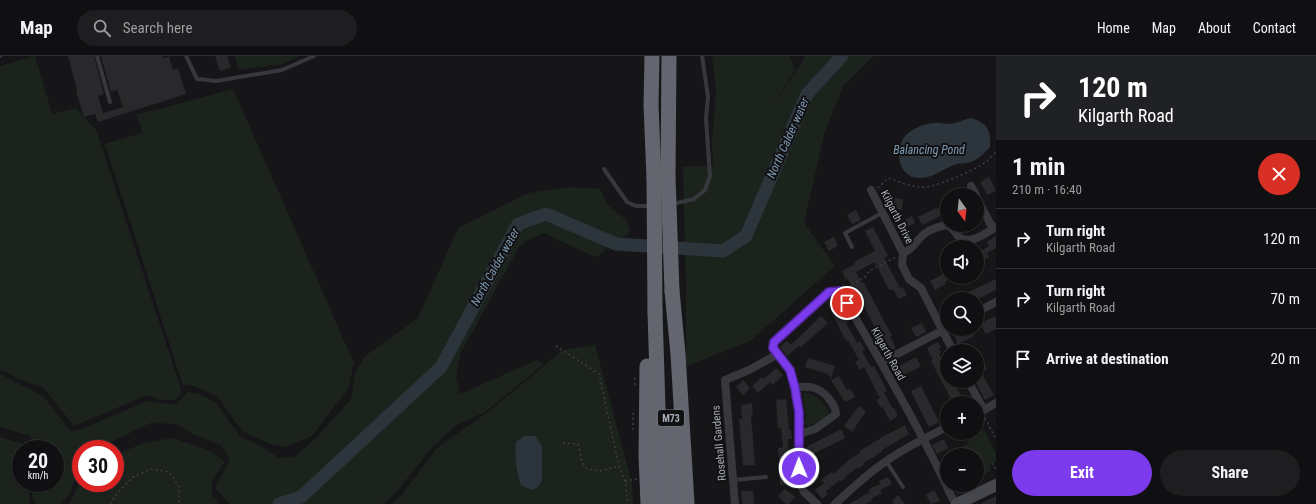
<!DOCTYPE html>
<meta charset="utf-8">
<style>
:root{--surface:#101012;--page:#1e1e20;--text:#f1f3f6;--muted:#9c9d9f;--line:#303032;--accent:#7c3aed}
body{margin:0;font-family:"Roboto Condensed",sans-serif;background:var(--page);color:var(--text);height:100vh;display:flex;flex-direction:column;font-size:15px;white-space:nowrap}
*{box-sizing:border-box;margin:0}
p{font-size:13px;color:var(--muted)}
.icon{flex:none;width:22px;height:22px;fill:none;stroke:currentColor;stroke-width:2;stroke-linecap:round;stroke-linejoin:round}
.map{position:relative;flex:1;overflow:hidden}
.drawer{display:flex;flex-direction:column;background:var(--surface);width:320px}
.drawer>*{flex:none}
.top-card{background:#202124;color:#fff;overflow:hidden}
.needle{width:26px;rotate:165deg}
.controls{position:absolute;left:940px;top:132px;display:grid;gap:8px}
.controls a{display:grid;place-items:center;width:44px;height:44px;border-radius:50%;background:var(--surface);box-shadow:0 1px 3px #0004,0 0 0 1px var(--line);font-size:20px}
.speed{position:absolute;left:12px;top:384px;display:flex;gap:8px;font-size:20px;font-weight:700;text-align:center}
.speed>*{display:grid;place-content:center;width:52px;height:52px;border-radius:50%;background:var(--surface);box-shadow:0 1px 3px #0004,0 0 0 1px var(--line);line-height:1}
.speed small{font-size:10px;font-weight:400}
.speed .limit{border:6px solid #d22;background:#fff;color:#111}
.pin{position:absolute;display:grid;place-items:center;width:34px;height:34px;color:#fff;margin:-17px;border:2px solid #fff;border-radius:50%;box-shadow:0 1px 4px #0007}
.me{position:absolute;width:44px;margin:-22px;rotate:359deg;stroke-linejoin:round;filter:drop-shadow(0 0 3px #0008)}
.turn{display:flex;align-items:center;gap:14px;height:84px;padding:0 16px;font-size:18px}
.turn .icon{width:52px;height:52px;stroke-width:2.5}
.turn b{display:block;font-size:28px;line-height:34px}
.round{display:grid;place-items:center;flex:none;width:42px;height:42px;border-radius:21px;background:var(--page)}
.head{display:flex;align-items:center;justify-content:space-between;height:68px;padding:0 16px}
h1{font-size:24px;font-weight:700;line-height:30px}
.action{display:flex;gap:8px;margin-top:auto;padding:8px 16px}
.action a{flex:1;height:46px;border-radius:24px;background:var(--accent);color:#fff;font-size:16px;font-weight:700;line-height:46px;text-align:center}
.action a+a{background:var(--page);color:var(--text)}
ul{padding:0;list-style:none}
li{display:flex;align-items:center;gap:12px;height:60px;padding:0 16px;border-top:1px solid var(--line)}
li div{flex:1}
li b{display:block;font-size:15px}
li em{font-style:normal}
header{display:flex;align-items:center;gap:24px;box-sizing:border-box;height:56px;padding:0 20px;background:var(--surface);border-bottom:1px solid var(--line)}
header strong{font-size:19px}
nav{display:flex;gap:22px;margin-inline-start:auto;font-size:14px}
.search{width:280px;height:36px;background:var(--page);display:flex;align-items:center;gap:10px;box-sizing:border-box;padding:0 14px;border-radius:22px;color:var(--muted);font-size:15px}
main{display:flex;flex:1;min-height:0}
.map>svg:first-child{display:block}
</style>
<header>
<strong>Map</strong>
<div class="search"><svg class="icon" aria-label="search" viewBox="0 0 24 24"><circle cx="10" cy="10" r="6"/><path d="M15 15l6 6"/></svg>Search here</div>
<nav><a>Home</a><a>Map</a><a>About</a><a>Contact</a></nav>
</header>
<main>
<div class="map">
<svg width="996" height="448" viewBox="0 0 996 448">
<rect width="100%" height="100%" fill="#161618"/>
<!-- green -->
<g fill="#1c231d">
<polygon points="35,0 52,58 76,52 96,74 182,336 176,344 161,344 147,339 74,370 44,332 19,323 0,314 0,10"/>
<polygon points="235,0 300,0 282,8 239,14"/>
<polygon points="712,0 790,0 795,15 771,51 798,13 805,0 873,0 844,29 825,75 804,167 835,210 750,285 686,310 686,229 683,111 713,109 712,87 716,34"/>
<polygon points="233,33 354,307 348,333 312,380 286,391 270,388 242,375 217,340 189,328 183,330 105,88 143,77 136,59"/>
<polygon points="572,131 600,133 607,148 627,165 630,176 596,201 569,189 544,177 528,184 519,191 460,298 456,321 460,338 537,304 543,309 485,356 456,369 431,393 393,440 383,448 230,448 215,432 230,404 221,389 195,379 176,368 150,367 97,393 81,393 81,409 69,439 60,448 37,448 32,440 34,427 55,427 55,393 32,393 31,380 0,371 0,318 43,340 71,376 82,373 147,345 176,349 187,336 198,338 215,346 240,380 261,390 279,402 296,400 319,379 351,343 355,317 364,301 418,262 458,172 528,137"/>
<polygon points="595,289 632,427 633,448 391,448 400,441 438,391 487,357 563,294"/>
<path d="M803,337C816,337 823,345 829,355C826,363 815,367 808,370L803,367L806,363Z"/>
<polygon points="984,374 996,398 996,405 989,409 991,415 979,419 977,415 977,399 968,399 963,390 969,387 967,383"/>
<polygon points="0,381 26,389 27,393 21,393 21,427 28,427 30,448 0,448"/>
<polygon points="172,382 208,394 225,406 212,424 212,440 219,446 216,448 69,448 81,423 81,427 115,427 115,399 144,387"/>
</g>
<!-- water -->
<g fill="#2c353c">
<path d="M972,62C988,68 991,74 990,91C983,98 977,106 966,107C961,108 958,107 954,109C942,113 934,122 920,122C896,123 892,86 911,75C919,70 930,66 940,67C943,67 946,68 949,68C957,68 964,63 972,62Z"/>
<path d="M525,380H535L542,390V424L538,431L532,434L521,429C516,415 515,401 516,386Z"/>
</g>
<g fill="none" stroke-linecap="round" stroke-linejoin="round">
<!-- river -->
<polyline stroke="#2c353c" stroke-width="13" points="279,448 301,441 441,311 518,168 546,158 616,188 723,195 746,180 807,38 842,0"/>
</g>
<!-- building -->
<g fill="#29292c">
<polygon points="68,0 94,0 104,38 98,40 103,57 123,51 117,34 111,36 101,0 163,0 163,2 169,1 173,14 178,12 186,38 98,66 95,58 84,61 76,35 77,34"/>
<polygon points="215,0 227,0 231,11 220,15"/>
<polygon points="989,121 996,135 987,139 980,126"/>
<polygon points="894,142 903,143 902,154 893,153"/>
<polygon points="944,150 947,159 941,162 940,160 922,169 918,161 936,152 937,153"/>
<polygon points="856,154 861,164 852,168 847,159"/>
<polygon points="902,156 901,166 912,160 915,167 907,171 912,180 903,185 892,161"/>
<polygon points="962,169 978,169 965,176"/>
<polygon points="873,171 888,200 884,202 900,232 903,231 907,239 899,243 893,233 889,234 875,206 856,216 862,227 864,227 892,280 890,280 896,292 887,296 865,252 848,223 846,224 842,215 855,208 854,206 875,195 865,175"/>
<polygon points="996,180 996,192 987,197 989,201 977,208 977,197 989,190 987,186"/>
<polygon points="834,181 838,190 829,195 824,186"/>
<polygon points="947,216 947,225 945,226 946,228 935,234 930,225"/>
<polygon points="996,223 996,234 978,243 967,243 964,238"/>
<polygon points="836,242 849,265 846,267 857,287 860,285 865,294 862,295 871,311 874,310 887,335 884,336 892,352 894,352 898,360 890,365 883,351 881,352 876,344 880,342 864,311 860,314 855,306 859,304 848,284 846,285 827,247"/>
<polygon points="821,260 828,267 801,291 799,290 787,300 780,291 787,285 791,289"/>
<polygon points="996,260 996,273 986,278 980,267"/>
<polygon points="922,267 926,276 916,281 911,272"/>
<polygon points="964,274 965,277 971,274 974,280 958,288 954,279"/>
<polygon points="938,286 941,291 939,292 941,297 939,298 945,311 947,310 947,325 953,325 965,347 953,347 931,305 933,304 927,292"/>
<polygon points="977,296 987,313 981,316 994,339 985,344 975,325 977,325"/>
<polygon points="916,301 921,310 899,322 894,313"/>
<polygon points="808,302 835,310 831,323 828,318 805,311"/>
<polygon points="776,312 783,319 773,329 770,326 758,337 752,330 762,321 764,323"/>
<polygon points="839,320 847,334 850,332 855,341 845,346 831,324"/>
<polygon points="743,324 750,332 743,339 736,331"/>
<polygon points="921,330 939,366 929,371 911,335"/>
<polygon points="786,343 789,374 791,374 792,383 788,383 790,428 780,429 778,406 779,406 778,392 783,391 781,372 778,372 776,344"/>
<polygon points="752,347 753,359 751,359 755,409 743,410 739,363 742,363 741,349"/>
<polygon points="859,350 866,355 852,376 844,370"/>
<polygon points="905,369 909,378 882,394 882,396 876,399 876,400 863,407 864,409 859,412 858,411 845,421 846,422 841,425 840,424 826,435 828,438 822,443 815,434 824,427 821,424 832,416 833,418 847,406 847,405 860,397 859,395 872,388 872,387 880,383 880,382"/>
<polygon points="841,373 845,382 811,399 806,391"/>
<polygon points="944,383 948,392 937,398 932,389"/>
<polygon points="888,421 892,428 880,434 882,437 871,443 872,445 865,448 849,448 870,436 869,433 880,428 879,425"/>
<polygon points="952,429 966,429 968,433 958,439"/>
<polygon points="785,433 795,441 789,448 786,448 778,440"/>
<polygon points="934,434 940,445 931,448 926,439"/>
<polygon points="741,435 753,435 754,448 742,448"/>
<polygon points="898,439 905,448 894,448 892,445"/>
<polygon points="996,440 996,448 980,448"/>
</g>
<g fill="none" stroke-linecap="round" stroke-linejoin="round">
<!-- path -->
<g stroke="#3d3f44" stroke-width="1.5" stroke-dasharray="2 3" stroke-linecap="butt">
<polyline points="0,1 4,0"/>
<path d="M878,132L888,122C898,125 908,130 918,131C932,134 975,114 987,105C990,102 993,99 996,96"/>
<polyline points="847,231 865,221 869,215 896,201"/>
<polyline points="556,290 599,318 619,410 625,425 628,448"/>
<polyline points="635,322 635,331"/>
<polyline points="985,362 996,383"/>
<polyline points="634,373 633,373 633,357 635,357"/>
<polyline points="972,377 975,379"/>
<polyline points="563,387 578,388 582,406 587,413 600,415 619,410"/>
<polyline points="992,407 996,413"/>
<polyline points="625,425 637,423"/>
<polyline points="110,448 116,439 133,421 151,413 169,416 179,431 179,448"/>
</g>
<!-- lane -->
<g stroke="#37383d" stroke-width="4">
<polyline points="97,0 110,46"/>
<polyline points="186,0 197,23 216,25 282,14 314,0"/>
<polyline points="604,113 627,146 636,150 652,150"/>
<polyline points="673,148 694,143 705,134 710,120 706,63 708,41 702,0"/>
<polyline points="852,191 845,177 882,157"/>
<polyline points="962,191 965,184"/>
<polyline points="944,204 947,202"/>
<polyline points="886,405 903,431"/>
<polyline points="733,424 766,421"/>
</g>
<!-- street -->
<g stroke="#37383d" stroke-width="8">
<polyline points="971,130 976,139"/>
<polyline points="871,134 903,197 902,209 909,223 921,232 953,295"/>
<polyline points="977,142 993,173"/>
<path d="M947,169C953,172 954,175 958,180C968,191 986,177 996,171"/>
<path d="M903,197C914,192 913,189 921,181C927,174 939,170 947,169"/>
<polyline points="977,256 996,246"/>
<polyline points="778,298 790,314 795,332 799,356 799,426 804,436 817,448"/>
<polyline points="882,306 947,272"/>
<polyline points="968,325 984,354"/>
<path d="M794,331C801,331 808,330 814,332C825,335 835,348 836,358L815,373L799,378"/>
<polyline points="977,358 996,347"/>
<polyline points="939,413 947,408"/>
<path d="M735,448L725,324L749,314L778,298L773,292L774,286L829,236L840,235C880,305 922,375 955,448"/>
<path d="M835,448C850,434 865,420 882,408C902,393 925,382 947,371"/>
</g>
<!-- secondary -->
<polyline stroke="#45474d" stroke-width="12" points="957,448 996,429"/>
<!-- highway -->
<g stroke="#63666e" stroke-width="15">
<polyline points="652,0 651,49 654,122"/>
<polyline points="668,121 669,0"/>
<polyline points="672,235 678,298 687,448"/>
<polyline points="655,256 661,448"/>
<polyline points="647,310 646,399 648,448"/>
<polyline points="671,374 675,448"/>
</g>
<!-- highway-bridge -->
<g stroke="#63666e" stroke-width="15">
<polyline points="668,121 672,235"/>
<polyline points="654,122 655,256"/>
</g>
</g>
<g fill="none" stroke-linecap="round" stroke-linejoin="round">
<!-- route casing -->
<g stroke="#51269a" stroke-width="10">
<polyline id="route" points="799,412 799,356 795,332 790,314 773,292 774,286 829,236 840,235 847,247"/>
</g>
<!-- route -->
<use href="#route" stroke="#7c3aed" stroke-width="7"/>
</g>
<g text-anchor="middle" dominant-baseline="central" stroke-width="4" stroke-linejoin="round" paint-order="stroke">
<!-- shield labels -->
<rect fill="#111113" stroke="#7b7e86" stroke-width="1" x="658" y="354" width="26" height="16" rx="3"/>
<g font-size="10" font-weight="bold" fill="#a8adb8">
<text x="671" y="362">M73</text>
</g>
<!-- street labels -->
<g font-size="11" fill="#a8adb8" stroke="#111113">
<text transform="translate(897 161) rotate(63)">Kilgarth Drive</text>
<text transform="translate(888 298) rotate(61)">Kilgarth Road</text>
<text transform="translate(719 387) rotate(-95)">Rosehall Gardens</text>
</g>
<!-- water labels -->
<g font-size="12" font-style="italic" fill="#7f9bb3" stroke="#111113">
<text transform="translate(788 82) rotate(-66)">North Calder water</text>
<text x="929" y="94">Balancing Pond</text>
<text transform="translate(495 211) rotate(-61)">North Calder water</text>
</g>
</g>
</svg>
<div class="controls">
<a><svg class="needle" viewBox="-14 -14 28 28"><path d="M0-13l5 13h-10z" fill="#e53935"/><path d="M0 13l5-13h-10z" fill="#9c9d9f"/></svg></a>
<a><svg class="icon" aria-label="sound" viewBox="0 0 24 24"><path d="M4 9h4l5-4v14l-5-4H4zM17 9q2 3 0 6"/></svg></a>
<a><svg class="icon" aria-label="search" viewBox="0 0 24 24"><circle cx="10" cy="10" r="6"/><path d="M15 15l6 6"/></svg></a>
<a><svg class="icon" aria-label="layers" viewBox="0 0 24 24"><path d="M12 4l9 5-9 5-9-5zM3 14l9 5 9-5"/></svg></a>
<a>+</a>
<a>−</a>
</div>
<div class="speed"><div>20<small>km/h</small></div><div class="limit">30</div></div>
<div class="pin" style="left:847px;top:247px;background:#d93025"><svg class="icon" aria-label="arrive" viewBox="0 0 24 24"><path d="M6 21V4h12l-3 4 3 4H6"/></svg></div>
<svg class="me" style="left:799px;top:412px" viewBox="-20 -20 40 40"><circle r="17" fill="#7c3aed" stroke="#fff" stroke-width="3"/><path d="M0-11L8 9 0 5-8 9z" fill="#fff"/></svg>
</div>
<section class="drawer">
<div class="top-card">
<div class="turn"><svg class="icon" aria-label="right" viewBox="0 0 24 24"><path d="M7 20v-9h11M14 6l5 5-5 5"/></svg><div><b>120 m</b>Kilgarth Road</div></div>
</div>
<div class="head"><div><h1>1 min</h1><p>210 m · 16:40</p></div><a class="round" style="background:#d93025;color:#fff"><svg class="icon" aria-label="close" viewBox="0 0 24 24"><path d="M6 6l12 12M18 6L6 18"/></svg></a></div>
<ul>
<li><svg class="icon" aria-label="right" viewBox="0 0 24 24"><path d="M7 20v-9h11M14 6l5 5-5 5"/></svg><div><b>Turn right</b><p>Kilgarth Road</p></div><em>120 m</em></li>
<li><svg class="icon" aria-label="right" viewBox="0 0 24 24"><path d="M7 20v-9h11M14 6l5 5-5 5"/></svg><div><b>Turn right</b><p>Kilgarth Road</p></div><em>70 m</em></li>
<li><svg class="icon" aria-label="arrive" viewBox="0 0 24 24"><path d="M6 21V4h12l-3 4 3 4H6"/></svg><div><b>Arrive at destination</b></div><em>20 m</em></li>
</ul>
<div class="action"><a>Exit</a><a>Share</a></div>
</section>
</main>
